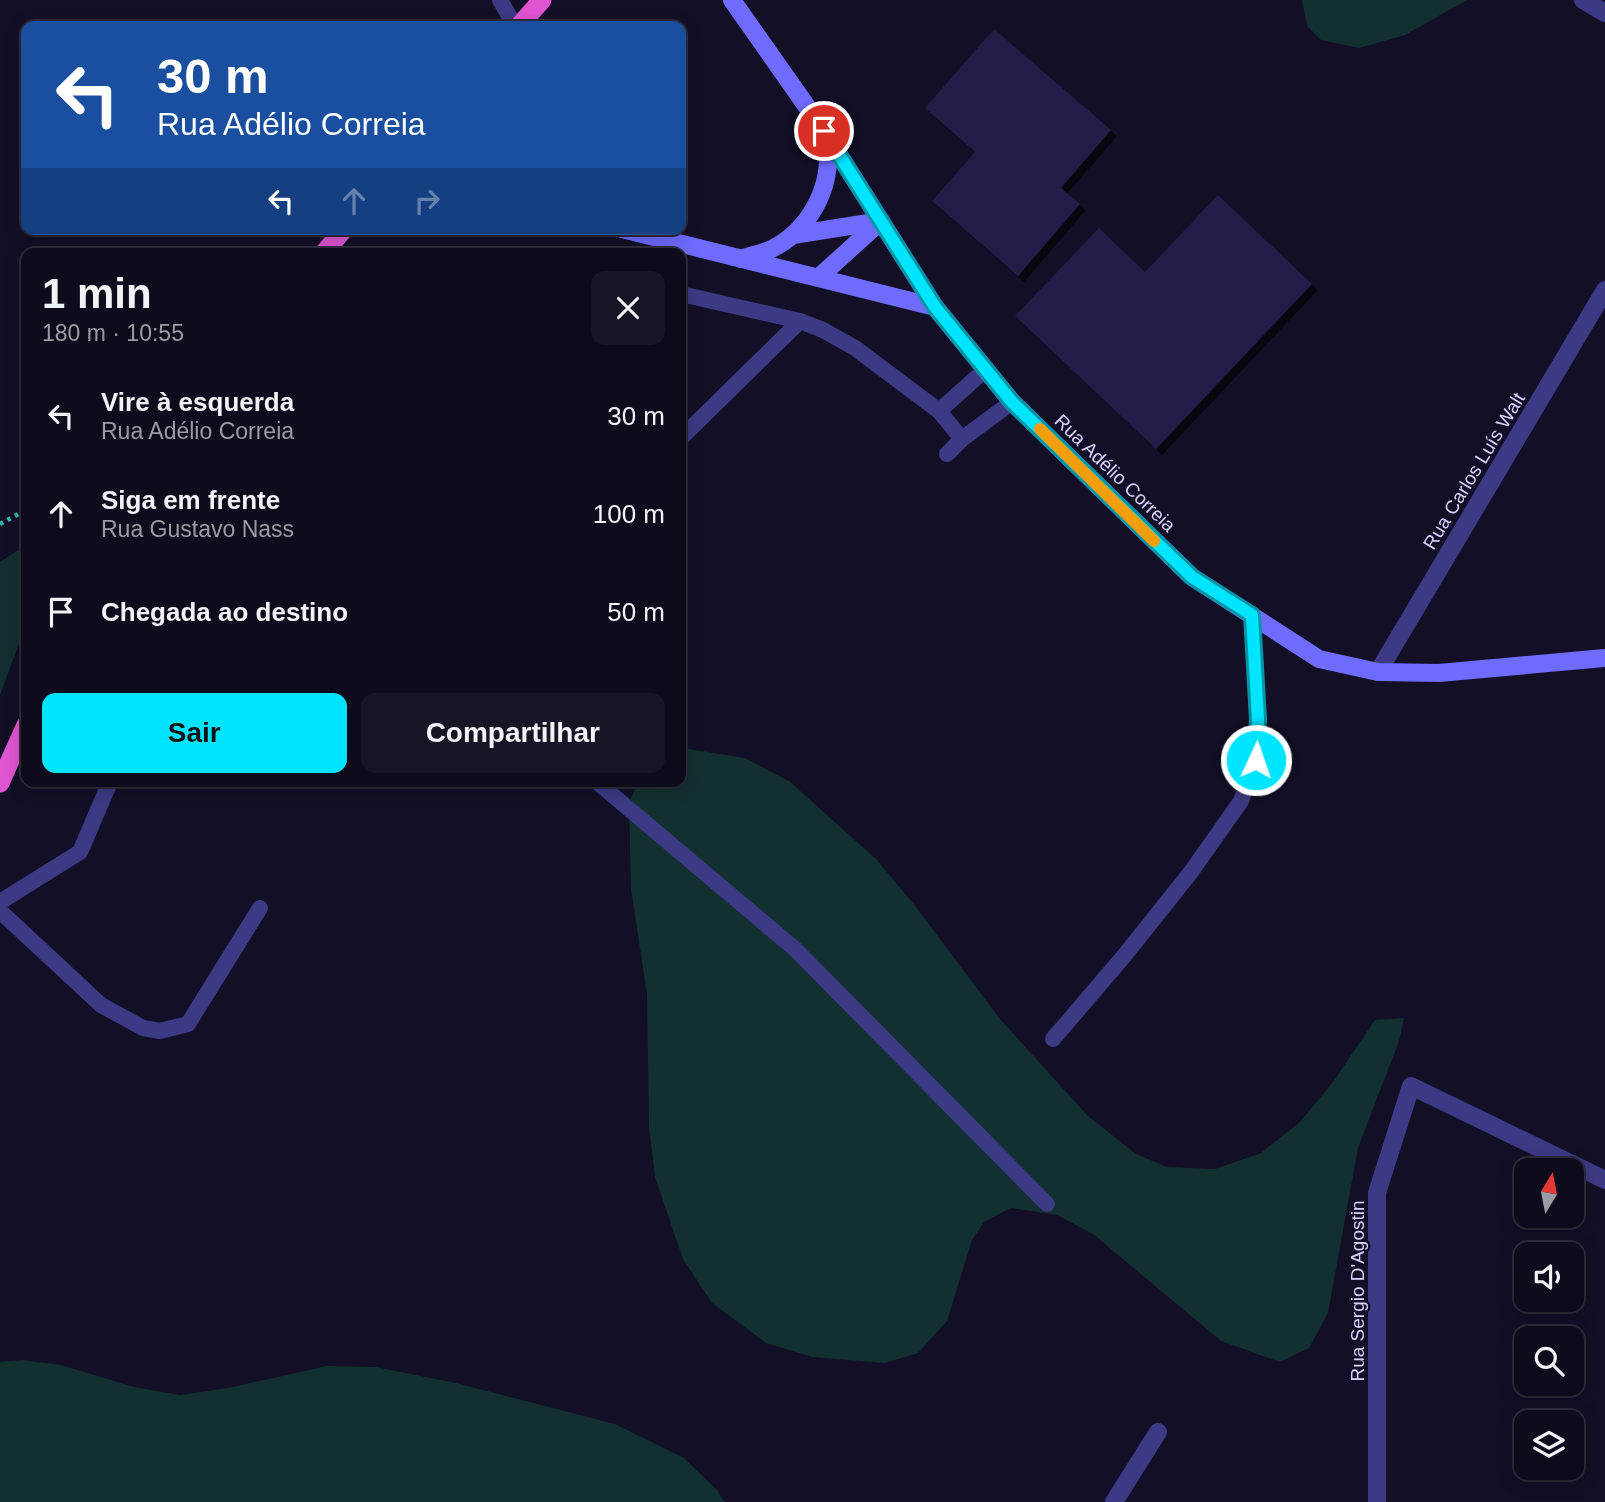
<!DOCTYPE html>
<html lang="pt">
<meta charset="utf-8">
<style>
:root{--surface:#0e0b1c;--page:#171425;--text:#f1f3f6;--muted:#9b9ba3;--line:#2e2b3b;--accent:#00e5ff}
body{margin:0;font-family:Arial,sans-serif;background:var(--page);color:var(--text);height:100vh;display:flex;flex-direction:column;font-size:26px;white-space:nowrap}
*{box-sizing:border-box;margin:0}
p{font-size:23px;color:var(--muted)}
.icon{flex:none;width:38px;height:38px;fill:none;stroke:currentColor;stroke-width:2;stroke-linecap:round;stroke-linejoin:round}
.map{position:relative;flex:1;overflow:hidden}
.side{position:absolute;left:21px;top:248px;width:665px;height:539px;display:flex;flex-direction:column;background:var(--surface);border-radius:14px;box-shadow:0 4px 18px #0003,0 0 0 2px var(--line)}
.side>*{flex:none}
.banner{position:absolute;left:21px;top:21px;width:665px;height:214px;border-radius:14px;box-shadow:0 4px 18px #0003,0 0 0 2px var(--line);background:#1a4fa0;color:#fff;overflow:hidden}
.needle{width:46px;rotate:10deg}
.controls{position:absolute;left:1514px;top:1158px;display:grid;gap:14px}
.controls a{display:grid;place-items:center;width:70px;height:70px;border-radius:14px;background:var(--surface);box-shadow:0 4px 18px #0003,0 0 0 2px var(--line);font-size:35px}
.pin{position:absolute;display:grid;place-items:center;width:60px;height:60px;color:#fff;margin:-30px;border:4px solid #fff;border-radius:50%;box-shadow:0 2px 7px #0007}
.me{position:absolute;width:77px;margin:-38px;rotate:3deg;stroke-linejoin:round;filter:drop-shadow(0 0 5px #0008)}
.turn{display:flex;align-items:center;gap:24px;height:147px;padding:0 21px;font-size:32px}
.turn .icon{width:91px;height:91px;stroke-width:2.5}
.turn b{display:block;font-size:49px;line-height:60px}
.lanes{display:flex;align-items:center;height:66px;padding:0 21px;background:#0003;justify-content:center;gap:35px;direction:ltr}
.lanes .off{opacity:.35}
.round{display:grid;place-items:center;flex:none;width:74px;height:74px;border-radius:14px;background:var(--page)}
.overview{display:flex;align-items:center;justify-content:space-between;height:119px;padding:0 21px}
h1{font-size:42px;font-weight:700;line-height:52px}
.action{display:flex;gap:14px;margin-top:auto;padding:14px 21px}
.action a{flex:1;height:80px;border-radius:14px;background:var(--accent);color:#111;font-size:28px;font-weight:700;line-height:80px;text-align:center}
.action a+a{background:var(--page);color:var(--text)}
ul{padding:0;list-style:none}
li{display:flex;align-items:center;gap:21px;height:98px;padding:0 21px}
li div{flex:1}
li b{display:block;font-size:26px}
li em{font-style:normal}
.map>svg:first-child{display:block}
</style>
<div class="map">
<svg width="1605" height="1502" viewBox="0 0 1605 1502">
<defs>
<filter id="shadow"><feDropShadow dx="6" dy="6" stdDeviation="0" flood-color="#0009"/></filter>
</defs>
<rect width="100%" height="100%" fill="#130f26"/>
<!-- green -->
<g fill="#12302f">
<polygon points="1302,0 1467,0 1405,35 1359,48 1321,40 1307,26"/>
<polygon points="26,545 26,624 0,695 0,562"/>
<polygon points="683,748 745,758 789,781 876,859 912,902 1000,1019 1088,1116 1136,1154 1167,1167 1215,1169 1261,1153 1300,1122 1333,1082 1375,1020 1404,1018 1399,1041 1358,1148 1328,1313 1309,1348 1280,1362 1221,1341 1093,1234 1057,1215 1011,1208 984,1222 972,1240 947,1321 918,1353 885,1363 812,1357 766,1343 712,1303 683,1259 655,1177 649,1126 647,994 631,889 629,803 638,782 681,782 681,749"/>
<polygon points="22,1360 61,1365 134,1387 180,1395 228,1388 327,1366 376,1367 456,1383 615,1424 684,1458 717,1490 724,1502 0,1502 0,1362"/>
</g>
<!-- building -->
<g fill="#241b47" filter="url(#shadow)">
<polygon points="994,29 1111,130 1061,188 1080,204 1018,276 932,201 975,152 925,108"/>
<polygon points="1218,195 1312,284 1156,449 1015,316 1099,228 1145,272"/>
</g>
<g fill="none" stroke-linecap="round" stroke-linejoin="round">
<!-- path -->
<polyline stroke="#2fb8b0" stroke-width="4.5" stroke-dasharray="3.5 5" stroke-linecap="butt" points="0,524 26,510"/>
<!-- service -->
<g stroke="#3d3a85" stroke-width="16">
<polyline points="500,0 515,26"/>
<polyline points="681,294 800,321 823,330 855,348 939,411 962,439"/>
<polyline points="939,411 985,370"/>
<polyline points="681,438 800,321"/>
<polyline points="947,454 962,439 1012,402"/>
<polyline points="597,782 795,949 1047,1204"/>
<polyline points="0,902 80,852 110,782"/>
<polyline points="0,911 101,1005 143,1028 160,1031 188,1024 260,908"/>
<polyline points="1053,1039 1124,956 1191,872 1241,801 1256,760 1258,719 1252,615"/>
</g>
<!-- minor -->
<g stroke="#3d3a85" stroke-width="18">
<polyline points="1583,0 1605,13"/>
<polyline points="1378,672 1605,290"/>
<polyline points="1114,1502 1158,1432"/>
<polyline points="1377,1502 1377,1193 1411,1086 1605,1180"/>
</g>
<!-- secondary -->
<g stroke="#6f6bff" stroke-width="18">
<polyline points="732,0 824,131 935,307 1012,402 1192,577 1319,659 1378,672 1439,673 1605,658"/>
<polyline points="622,229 935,307"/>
<polyline points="793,235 881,221"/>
<path d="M741,259C749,256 759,254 767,251C803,236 827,198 828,160C828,153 826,146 825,138"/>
<polyline points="818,278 881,221"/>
</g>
<!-- trunk -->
<g stroke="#e055d1" stroke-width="19">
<polyline points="519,26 542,0"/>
<polyline points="323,254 344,229"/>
<polyline points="0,783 26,725"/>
</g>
</g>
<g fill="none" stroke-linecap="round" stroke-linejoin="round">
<!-- route casing -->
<g stroke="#0095a6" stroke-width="18">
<polyline id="route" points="824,131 935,307 1012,402 1192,577 1252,615 1258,719 1256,760"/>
</g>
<!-- route -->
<use href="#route" stroke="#00e5ff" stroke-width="12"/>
<!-- slow -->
<polyline stroke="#f59e0b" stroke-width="12" points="1040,429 1154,541"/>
</g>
<g text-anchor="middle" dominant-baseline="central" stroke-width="5" stroke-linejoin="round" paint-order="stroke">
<!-- street labels -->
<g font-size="19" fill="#d9d4ff" stroke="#130f26">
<text transform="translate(1474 471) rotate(-59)">Rua Carlos Luís Walt</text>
<text transform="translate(1115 473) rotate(44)">Rua Adélio Correia</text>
<text transform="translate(1357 1291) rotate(-90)">Rua Sergio D'Agostin</text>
</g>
</g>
</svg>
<div class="controls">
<a><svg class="needle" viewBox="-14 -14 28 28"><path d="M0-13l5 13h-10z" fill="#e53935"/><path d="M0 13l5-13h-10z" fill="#9b9ba3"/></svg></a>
<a><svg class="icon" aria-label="sound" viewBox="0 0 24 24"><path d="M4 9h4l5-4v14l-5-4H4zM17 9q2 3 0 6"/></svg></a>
<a><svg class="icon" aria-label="search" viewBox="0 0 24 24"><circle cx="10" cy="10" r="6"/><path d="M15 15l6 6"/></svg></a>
<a><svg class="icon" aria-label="layers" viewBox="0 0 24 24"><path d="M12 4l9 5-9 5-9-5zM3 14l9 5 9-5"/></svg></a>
</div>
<div class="pin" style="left:824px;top:131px;background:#d93025"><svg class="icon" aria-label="arrive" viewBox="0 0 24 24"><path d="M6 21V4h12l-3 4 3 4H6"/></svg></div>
<svg class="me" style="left:1256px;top:760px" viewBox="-20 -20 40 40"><circle r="17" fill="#00e5ff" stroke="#fff" stroke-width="3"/><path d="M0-11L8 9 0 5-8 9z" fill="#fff"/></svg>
<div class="banner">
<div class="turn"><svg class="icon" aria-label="left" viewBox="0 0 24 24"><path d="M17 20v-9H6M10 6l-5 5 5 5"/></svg><div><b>30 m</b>Rua Adélio Correia</div></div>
<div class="lanes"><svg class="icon" aria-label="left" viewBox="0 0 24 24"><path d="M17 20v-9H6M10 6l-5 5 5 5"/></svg><svg class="icon off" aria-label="ahead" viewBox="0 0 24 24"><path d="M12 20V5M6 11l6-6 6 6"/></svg><svg class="icon off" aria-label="right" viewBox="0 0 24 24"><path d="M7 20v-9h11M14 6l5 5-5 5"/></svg></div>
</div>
<section class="side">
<div class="overview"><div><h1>1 min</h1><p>180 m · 10:55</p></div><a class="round"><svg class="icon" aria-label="close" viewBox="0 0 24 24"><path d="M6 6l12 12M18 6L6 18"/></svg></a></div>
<ul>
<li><svg class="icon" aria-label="left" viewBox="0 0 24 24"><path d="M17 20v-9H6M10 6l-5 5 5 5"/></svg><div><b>Vire à esquerda</b><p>Rua Adélio Correia</p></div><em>30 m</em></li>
<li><svg class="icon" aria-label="ahead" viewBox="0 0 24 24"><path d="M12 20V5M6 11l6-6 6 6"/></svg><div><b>Siga em frente</b><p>Rua Gustavo Nass</p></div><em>100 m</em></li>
<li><svg class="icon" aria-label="arrive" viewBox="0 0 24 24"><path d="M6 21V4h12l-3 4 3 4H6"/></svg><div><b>Chegada ao destino</b></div><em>50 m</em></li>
</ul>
<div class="action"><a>Sair</a><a>Compartilhar</a></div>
</section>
</div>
